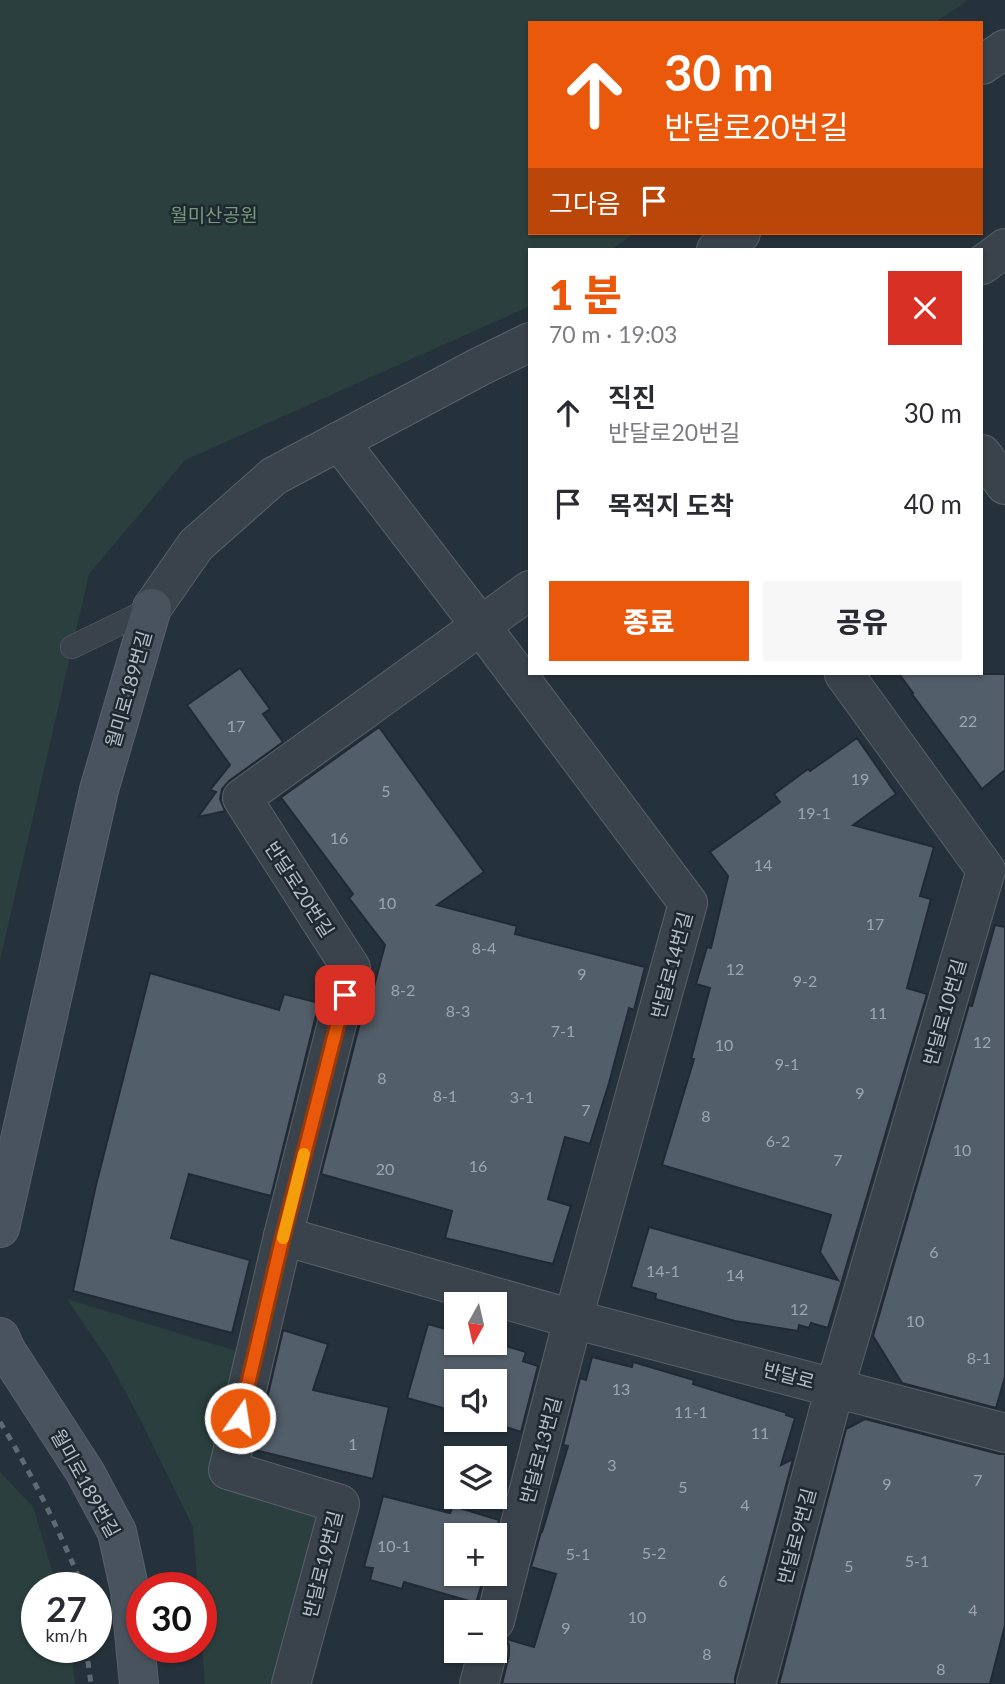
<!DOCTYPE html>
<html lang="ko">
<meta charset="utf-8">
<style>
:root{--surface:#fff;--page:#f7f7f7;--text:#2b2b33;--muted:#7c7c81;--accent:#ea580c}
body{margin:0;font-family:Lato,"Noto Sans KR",sans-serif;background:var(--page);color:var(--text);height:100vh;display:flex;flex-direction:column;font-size:26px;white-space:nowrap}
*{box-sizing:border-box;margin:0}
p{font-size:23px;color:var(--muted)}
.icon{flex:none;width:38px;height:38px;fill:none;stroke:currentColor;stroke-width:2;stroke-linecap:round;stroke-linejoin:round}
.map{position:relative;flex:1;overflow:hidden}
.panel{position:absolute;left:528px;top:248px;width:455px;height:427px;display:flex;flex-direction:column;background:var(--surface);border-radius:0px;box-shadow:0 2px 5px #0004}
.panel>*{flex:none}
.hud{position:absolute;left:528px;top:21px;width:455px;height:214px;border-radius:0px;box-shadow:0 2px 5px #0004;background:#ea580c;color:#fff;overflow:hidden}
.needle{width:46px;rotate:188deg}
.tools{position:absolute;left:444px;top:1292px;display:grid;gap:14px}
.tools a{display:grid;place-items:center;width:63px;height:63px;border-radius:0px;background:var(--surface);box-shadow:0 2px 5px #0004;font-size:35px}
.speed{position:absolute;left:21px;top:1572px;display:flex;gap:14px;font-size:35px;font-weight:700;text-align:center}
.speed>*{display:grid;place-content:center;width:91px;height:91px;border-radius:50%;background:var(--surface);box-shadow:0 2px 5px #0004;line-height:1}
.speed small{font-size:18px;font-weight:400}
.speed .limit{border:10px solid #d22;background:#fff;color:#111}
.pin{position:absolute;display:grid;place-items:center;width:60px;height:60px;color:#fff;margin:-30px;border-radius:14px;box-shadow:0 4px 10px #0006}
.me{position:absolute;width:77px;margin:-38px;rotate:13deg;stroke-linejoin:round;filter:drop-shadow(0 0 5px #0008)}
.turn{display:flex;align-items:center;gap:24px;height:147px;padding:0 21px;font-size:32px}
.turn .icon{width:91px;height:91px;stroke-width:2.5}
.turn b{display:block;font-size:49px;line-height:60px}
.then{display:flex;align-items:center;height:66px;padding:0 21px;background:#0003;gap:14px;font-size:26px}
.round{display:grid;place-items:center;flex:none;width:74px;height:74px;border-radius:0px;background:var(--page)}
.headline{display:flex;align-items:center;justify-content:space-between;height:119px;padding:0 21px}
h1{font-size:42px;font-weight:800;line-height:52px;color:var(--accent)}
.button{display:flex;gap:14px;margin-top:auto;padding:14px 21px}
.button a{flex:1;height:80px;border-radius:0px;background:var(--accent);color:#fff;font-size:28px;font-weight:800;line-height:80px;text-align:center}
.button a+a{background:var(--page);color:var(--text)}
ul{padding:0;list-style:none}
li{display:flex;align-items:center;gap:21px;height:91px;padding:0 21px}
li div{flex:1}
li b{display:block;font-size:26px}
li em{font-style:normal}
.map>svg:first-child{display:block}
</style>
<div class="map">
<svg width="1005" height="1684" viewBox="0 0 1005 1684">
<rect width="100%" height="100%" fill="#26323b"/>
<!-- green -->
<g fill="#2b403e">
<polygon points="0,0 968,0 934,23 530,23 530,233 635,233 610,250 530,250 530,306 185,460 89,574 0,960"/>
<polygon points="67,1299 236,1351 209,1469 312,1510 318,1525 275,1684 205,1684 201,1629 201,1587 198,1587 193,1527 141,1421 109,1361"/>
<polygon points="0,1472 33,1507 57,1587 37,1587 37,1647 71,1647 75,1684 0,1684"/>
</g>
<!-- building -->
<g fill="#525e69" stroke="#212a33" stroke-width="2">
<polygon points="240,668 270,709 263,714 283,742 229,781 222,789 220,799 225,811 198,817 216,792 210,790 230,765 187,705"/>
<polygon points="899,674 1005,674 1005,770 982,789 912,694 913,693"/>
<polygon points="379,727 484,872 437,905 517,926 515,934 645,967 634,1010 629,1008 609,1083 590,1144 565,1137 548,1199 571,1206 553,1264 445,1238 452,1211 321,1174 362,1015 366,1016 385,945 349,898 353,894 282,799 276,801"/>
<polygon points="857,738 896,794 853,825 934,847 920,896 931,899 907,988 927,994 828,1328 811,1323 809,1328 799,1325 798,1331 735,1321 655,1299 656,1294 631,1287 649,1227 838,1280 820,1252 831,1215 662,1165 694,1059 691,1059 710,988 696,984 707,947 711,948 728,876 710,852 780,802 774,794 808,769 810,771"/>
<polygon points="995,925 1005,927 1005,1377 996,1408 902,1383 873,1336 969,1005 972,1006"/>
<polygon points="150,973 279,1010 284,994 319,1003 271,1196 189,1174 171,1238 250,1260 232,1333 73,1291 96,1185"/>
<polygon points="428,1324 457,1332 457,1342 492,1342 526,1352 523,1361 538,1366 521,1432 482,1419 495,1419 495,1381 457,1381 457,1412 407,1398"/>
<polygon points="283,1330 328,1344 313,1390 389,1407 373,1479 255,1450"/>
<polygon points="592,1357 632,1367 633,1362 694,1380 693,1384 787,1413 786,1415 795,1418 781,1465 793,1459 735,1678 735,1684 502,1684 509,1655 509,1645 506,1639 534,1647 556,1574 531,1567 541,1532 542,1532 568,1446 563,1445 580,1378 586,1380"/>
<polygon points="865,1419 999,1454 1005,1454 1005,1625 990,1684 779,1684 846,1429"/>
<polygon points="383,1496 450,1513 453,1506 499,1520 495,1535 457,1535 457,1573 485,1573 476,1603 404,1582 402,1589 370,1580 373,1568 364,1567"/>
</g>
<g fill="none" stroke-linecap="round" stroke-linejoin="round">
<!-- lane casing -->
<g stroke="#58616a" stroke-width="24">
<polyline id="lane" points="72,647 152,608"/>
</g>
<!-- street casing -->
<g stroke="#58616a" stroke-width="40">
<g id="street">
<polyline points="982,65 1005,49"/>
<polyline points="716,250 741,233"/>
<polyline points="982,265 1005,248"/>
<polyline points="339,441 481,626 688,903 573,1319 495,1621"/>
<polyline points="982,454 1005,485"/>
<polyline points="530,590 242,798 351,968 283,1236 573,1319 1005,1433"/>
<polyline points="152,608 196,545 274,476 479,367 530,342"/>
<polyline points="283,1236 228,1470 340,1504 291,1684"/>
<polyline points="479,1684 488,1650"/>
<polyline points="756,1684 835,1387 986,870 844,674"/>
</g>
</g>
<!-- secondary casing -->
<g stroke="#58616a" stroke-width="40">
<g id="secondary">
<polyline points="0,1228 99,790 152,608"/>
<polyline points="0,1337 6,1350 85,1472 117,1532 130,1591 139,1684"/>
</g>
</g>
<!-- lane -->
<use href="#lane" stroke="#3a434c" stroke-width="23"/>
<!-- street -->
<use href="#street" stroke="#3a434c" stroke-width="38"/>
<!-- secondary -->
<use href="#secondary" stroke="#48535e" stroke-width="38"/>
<!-- rail -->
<g stroke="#5e6a74" stroke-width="5" stroke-dasharray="7 7" stroke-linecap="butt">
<path d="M0,1422C31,1472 56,1524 79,1578L80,1587"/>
<polyline points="86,1647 91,1684"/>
</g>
</g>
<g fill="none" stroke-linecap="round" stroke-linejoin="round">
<!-- route casing -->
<g stroke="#983908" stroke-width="18">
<polyline id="route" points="240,1418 283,1236 345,995"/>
</g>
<!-- route -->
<use href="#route" stroke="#ea580c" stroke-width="12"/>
<!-- slow -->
<polyline stroke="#f59e0b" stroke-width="12" points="283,1238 304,1154"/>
</g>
<g text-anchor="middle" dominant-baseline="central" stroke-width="5" stroke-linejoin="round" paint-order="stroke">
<!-- number labels -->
<g font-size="16" fill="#9da6b0">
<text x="968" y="720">22</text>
<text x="236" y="725">17</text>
<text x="860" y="778">19</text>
<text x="386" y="790">5</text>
<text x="814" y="812">19-1</text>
<text x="339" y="837">16</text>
<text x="763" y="864">14</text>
<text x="387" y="902">10</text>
<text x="875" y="923">17</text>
<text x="484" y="947">8-4</text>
<text x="735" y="968">12</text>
<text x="582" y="973">9</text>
<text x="805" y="980">9-2</text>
<text x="403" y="989">8-2</text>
<text x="458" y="1010">8-3</text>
<text x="878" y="1012">11</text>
<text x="563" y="1030">7-1</text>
<text x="982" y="1041">12</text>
<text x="724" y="1044">10</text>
<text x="787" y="1063">9-1</text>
<text x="382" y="1077">8</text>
<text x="860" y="1092">9</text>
<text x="445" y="1095">8-1</text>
<text x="522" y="1096">3-1</text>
<text x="586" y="1109">7</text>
<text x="706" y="1115">8</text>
<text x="778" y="1140">6-2</text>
<text x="962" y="1149">10</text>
<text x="838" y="1159">7</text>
<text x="478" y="1165">16</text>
<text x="385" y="1168">20</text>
<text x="934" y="1251">6</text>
<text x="663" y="1270">14-1</text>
<text x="735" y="1274">14</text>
<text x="799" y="1308">12</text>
<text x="915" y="1320">10</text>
<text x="979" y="1357">8-1</text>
<text x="621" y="1388">13</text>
<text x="691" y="1411">11-1</text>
<text x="760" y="1432">11</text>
<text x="353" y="1443">1</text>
<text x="612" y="1464">3</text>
<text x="978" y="1479">7</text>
<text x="887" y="1483">9</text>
<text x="683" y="1486">5</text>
<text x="745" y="1504">4</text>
<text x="394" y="1545">10-1</text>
<text x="654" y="1552">5-2</text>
<text x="578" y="1553">5-1</text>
<text x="917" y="1560">5-1</text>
<text x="849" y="1565">5</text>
<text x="723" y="1580">6</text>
<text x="973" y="1609">4</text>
<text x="637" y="1616">10</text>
<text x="566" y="1627">9</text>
<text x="707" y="1653">8</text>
<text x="941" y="1668">8</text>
</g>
<!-- park labels -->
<g font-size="19" fill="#769a7b" stroke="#1f2831">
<text x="214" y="214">월미산공원</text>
</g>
<!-- street labels -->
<g font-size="19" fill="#b6bec7" stroke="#1f2831">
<text transform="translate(128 689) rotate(-74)">월미로189번길</text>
<text transform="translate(300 889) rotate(57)">반달로20번길</text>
<text transform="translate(671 965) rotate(-75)">반달로14번길</text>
<text transform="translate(944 1012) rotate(-74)">반달로10번길</text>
<text transform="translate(789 1375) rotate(15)">반달로</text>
<text transform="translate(540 1450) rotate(-75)">반달로13번길</text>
<text transform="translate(86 1483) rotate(61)">월미로189번길</text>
<text transform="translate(796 1536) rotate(-75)">반달로9번길</text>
<text transform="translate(322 1564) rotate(-76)">반달로19번길</text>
</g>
</g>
</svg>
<div class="tools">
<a><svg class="needle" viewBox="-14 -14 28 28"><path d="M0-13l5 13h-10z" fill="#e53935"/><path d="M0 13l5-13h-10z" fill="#7c7c81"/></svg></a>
<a><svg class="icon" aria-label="sound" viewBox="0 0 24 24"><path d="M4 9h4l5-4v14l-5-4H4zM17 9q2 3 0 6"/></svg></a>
<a><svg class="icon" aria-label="layers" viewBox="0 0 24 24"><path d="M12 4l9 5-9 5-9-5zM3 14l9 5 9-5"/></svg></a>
<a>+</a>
<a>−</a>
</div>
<div class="speed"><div>27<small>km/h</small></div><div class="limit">30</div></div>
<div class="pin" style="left:345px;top:995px;background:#d93025"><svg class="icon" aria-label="arrive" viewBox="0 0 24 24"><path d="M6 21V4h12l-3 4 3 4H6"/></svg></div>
<svg class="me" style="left:240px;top:1418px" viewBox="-20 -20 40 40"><circle r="17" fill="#ea580c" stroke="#fff" stroke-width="3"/><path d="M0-11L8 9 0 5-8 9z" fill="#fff"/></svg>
<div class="hud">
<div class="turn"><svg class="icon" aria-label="ahead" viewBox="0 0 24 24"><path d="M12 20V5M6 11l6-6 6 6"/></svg><div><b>30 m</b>반달로20번길</div></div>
<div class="then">그다음<svg class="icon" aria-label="arrive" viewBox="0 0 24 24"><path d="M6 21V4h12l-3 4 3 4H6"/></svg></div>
</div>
<section class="panel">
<div class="headline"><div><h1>1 분</h1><p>70 m · 19:03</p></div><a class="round" style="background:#d93025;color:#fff"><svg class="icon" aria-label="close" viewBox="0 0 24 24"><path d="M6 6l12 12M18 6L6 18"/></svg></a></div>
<ul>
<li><svg class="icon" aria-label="ahead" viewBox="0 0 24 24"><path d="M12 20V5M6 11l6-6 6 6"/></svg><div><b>직진</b><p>반달로20번길</p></div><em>30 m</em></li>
<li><svg class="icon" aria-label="arrive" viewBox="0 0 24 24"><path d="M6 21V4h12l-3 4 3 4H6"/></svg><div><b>목적지 도착</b></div><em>40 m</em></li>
</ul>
<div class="button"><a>종료</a><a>공유</a></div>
</section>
</div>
